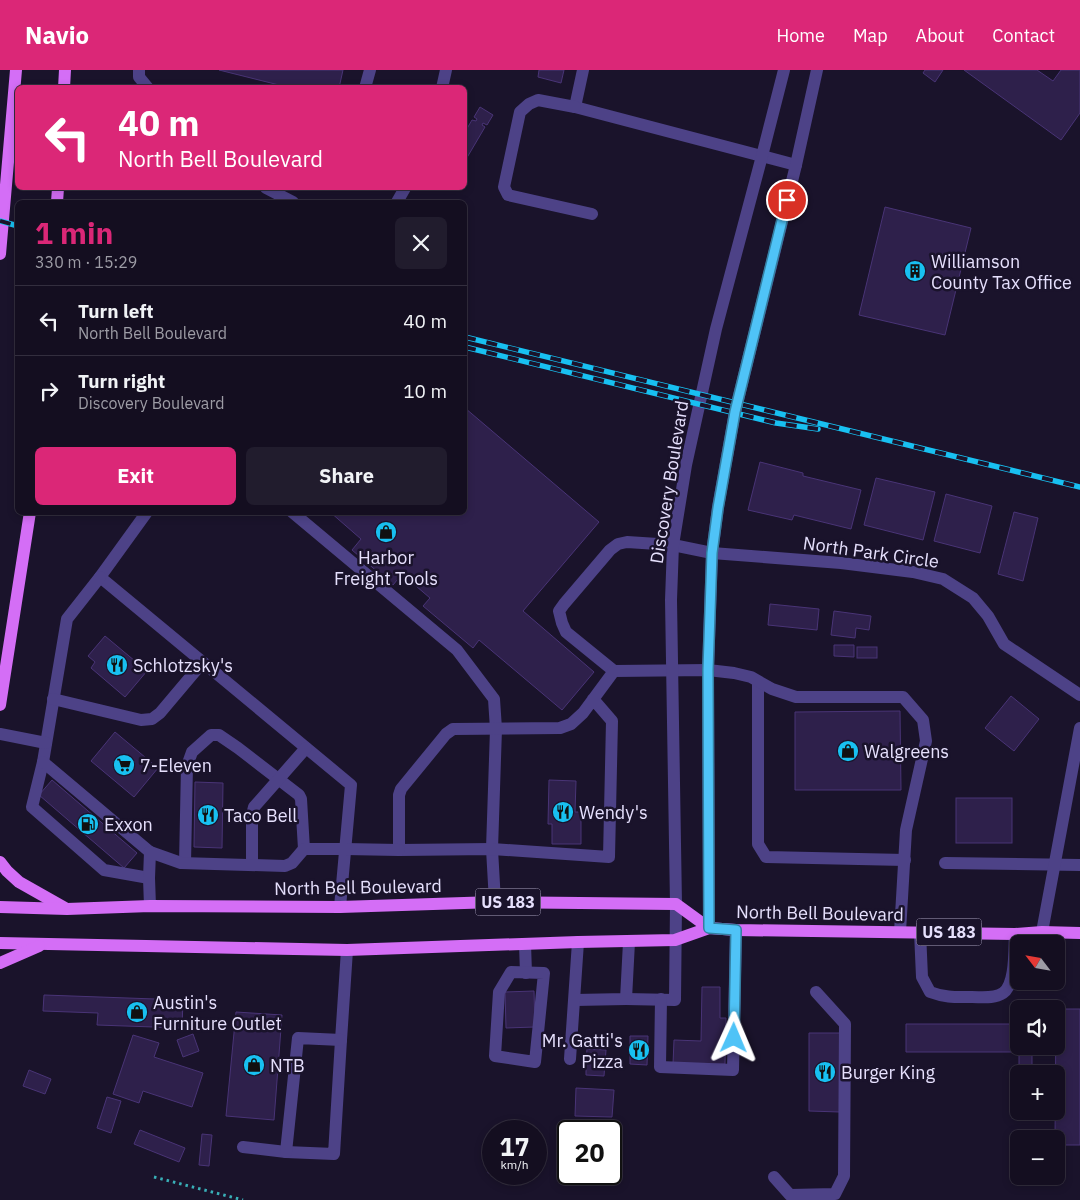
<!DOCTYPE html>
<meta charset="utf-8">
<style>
:root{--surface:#140e20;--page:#211c2d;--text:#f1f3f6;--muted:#9d9ca5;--line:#332e3e;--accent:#db2777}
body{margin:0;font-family:"IBM Plex Sans",sans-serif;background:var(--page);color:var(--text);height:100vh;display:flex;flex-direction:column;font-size:19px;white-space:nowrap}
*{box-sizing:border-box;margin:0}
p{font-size:16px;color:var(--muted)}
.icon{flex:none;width:28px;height:28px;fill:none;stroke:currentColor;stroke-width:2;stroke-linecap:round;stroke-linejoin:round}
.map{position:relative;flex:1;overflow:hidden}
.drawer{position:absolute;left:15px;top:130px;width:452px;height:315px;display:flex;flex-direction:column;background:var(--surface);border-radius:8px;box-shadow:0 2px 8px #0003,0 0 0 1px var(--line)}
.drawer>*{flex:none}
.top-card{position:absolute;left:15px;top:15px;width:452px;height:105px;border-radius:8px;box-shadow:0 2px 8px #0003,0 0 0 1px var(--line);background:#db2777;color:#fff;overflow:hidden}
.needle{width:32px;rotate:301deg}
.buttons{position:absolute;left:1010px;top:865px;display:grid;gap:10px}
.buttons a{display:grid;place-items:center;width:55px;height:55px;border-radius:8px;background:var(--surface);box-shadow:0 2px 8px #0003,0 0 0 1px var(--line);font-size:25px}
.speed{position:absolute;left:482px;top:1050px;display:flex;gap:10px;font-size:25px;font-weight:700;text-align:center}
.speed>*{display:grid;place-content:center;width:65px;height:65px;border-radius:50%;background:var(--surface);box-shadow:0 2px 8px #0003,0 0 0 1px var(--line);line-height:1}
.speed small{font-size:12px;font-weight:400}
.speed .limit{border:2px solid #111;border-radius:8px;background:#fff;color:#111}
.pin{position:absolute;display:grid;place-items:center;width:42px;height:42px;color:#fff;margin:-21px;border:2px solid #fff;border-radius:50%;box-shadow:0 1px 5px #0007}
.me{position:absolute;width:55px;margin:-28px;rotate:1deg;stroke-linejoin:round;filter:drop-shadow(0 0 4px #0008)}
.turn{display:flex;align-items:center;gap:18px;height:105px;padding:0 20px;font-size:22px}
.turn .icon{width:65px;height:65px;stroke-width:2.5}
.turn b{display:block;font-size:35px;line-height:42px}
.round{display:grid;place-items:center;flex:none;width:52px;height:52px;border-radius:8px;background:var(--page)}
.head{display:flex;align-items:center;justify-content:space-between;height:85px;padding:0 20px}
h1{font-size:30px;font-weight:700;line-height:38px;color:var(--accent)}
.button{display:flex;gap:10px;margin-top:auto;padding:10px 20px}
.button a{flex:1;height:58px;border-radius:8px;background:var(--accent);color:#fff;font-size:20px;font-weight:700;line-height:58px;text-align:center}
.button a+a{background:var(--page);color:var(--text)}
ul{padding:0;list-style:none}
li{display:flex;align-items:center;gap:15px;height:70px;padding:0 20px;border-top:1px solid var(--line)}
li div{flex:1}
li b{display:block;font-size:19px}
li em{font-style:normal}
header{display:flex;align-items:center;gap:30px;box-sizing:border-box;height:70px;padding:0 25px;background:var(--accent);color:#fff}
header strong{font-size:24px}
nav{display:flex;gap:28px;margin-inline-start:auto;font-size:18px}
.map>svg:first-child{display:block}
</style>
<header>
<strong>Navio</strong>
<nav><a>Home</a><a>Map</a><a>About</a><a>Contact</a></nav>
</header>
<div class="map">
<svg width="1080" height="1130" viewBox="0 0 1080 1130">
<rect width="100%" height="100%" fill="#1a132b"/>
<!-- building -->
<g fill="#2e204b" stroke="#493476">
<polygon points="219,0 343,0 339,18 291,18"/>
<polygon points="539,0 564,0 561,13 538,7"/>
<polygon points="925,0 943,0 935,12 923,3"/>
<polygon points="964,0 1037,0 1053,11 1061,0 1080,0 1080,43 1061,70"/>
<polygon points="480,37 493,45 487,55 483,53 482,55 485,57 465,91 465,62 472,50 476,51 477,49 474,47"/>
<polygon points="885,137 971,158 945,265 859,245"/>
<polygon points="465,338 599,452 523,541 594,602 562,640 479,570 473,578 423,536 430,528 402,504 393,515 352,480 361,469 330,442 465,442"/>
<polygon points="760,392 803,403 803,406 861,420 851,459 794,445 792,450 748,440"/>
<polygon points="876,408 935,422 923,470 864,455"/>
<polygon points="946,424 992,436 980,483 934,471"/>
<polygon points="1014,442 1038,448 1023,511 998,504"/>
<polygon points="770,534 819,539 817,560 768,555"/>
<polygon points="834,541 871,546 869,560 856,558 855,568 831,565"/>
<polygon points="105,566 147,601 125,627 91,598 95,592 88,586"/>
<polygon points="834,575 854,575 854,587 834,586"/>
<rect x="857" y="577" width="20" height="11"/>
<polygon points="1011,626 1039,649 1014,681 985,658"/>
<polygon points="900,641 901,720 795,720 795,642"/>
<polygon points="115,662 158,698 134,727 91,691"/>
<polygon points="52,710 137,783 124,798 39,725"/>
<polygon points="549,710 576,711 575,742 581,742 581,774 552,774 552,754 548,754"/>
<polygon points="195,712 223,713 222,778 194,777"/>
<rect x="956" y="728" width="56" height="45"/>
<polygon points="702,917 720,917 720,948 726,948 725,994 673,994 674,970 701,971"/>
<polygon points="534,921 535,957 506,958 505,922"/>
<polygon points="44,925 183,930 182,958 97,955 98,943 43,941"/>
<polygon points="1056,939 1080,939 1080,1075 1056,1075 1056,1069 1055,1069"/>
<polygon points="236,942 282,945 274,1050 226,1046"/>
<polygon points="906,954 1019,954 1019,976 1032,976 1032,997 1019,997 1019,982 906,982"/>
<polygon points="809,963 841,963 840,1042 809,1041"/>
<polygon points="193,964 199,981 183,987 177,970"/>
<polygon points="133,965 159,973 154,987 203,1003 192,1037 143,1021 139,1033 113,1024"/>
<polygon points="630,966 648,966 647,995 630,994"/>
<polygon points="587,979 606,980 604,1006 586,1005 586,999 582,999 583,993 586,993"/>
<polygon points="29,1000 51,1009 45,1024 23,1016"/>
<polygon points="576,1018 614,1020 612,1047 575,1046"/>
<polygon points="107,1027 121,1031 111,1063 97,1058"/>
<polygon points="140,1060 185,1078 179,1092 134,1074"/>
<polygon points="202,1064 212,1065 209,1096 199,1095"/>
<polygon points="490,1071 494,1071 494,1103 488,1103"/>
</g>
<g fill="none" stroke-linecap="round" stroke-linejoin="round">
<!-- path -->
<polyline stroke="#39afb7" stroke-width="3" stroke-dasharray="2.5 4" stroke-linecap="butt" points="154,1107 243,1130"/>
<!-- minor -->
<g stroke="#4d4287" stroke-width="12">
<polyline points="139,0 139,7 148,18"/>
<polyline points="583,0 575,37 796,95"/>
<polyline points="365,18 370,0"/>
<polyline points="442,18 446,0"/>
<polyline points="575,37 538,30 529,34 520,42 504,117 508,125 592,144"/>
<polyline points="266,118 293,132"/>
<polyline points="397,132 405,118"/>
<polyline points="147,442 100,507 351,715 340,837"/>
<polyline points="292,442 457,580 494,629 496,659 492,779 495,832"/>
<polyline points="100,507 67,549 43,692 32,737 104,800 149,808"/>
<polyline points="614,601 566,562 562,553 559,541 564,534 610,480 618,474 627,472 673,475 712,483 841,493 913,502 943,509 973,528 988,546 1004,574 1080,625"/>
<polyline points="758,612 758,774 766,787 905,790"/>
<polyline points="53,629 141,650 152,649 160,643 203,592"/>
<polyline points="593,629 612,651 609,787 492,779 399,780 399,725 401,719 446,664 453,659 560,658 571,654 583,643 614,601 708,600 734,603 751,607 772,619 796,627 903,627 923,650 926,671 906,760 900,862"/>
<polyline points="0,664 46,673"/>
<polyline points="43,692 150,782"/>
<polyline points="185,793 187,696 192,682 211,665 219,665 238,678 299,725 301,729 304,779"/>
<polyline points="945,793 1080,795"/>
<polyline points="252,795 252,745 254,737 306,678"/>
<polyline points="150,836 149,808 150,782 181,793 285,796 292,793 304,779 345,779 399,780"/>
<polyline points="709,858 708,600 712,483 718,437 735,342 796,95 817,0"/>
<path d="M920,862L922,907L930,922C946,928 956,927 972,927C982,927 994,929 1003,923C1016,914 1014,879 1015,864"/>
<polyline points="1042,862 1080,658"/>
<polyline points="525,874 526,903"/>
<polygon points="511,902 544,903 535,992 495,986 499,922"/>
<polyline points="626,929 675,930 676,834 671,530 673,475 686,395 716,259 762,86 784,0"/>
<polyline points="661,929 660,997 733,1000 736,860"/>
<polyline points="575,930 626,929 629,872"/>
<polyline points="570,989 578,872"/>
<polyline points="243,1077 286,1082 334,1084 341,970 347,880"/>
<polyline points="286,1082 298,968 341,970"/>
<polyline points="774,1107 790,1125 835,1124 844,1106 845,954 816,922"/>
</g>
<!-- major -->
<g stroke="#d46ef6" stroke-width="12">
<polyline points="64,18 65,0"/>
<polyline points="57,132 58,118"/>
<polyline points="0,184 16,0"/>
<polyline points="0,635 30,442"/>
<polyline points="0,792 7,801 19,812 65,838"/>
<polyline points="0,837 67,839 150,836 340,837 495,832 676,834 709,858"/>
<polyline points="0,873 347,880 578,872 675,870 709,858 736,860 1015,864 1042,862 1080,863"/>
<polyline points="0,893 39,876"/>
</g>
<!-- rail casing -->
<g stroke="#18c0f1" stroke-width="5.5">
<g id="rail">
<polyline points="0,151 18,156"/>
<polyline points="465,267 1080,417"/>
<polyline points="465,277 776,353 818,359"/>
</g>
</g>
<!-- rail -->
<use href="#rail" stroke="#1a132b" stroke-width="4" stroke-dasharray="11" stroke-linecap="butt"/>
</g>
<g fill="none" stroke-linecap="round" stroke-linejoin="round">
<!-- route casing -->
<g stroke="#337fa1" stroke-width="12">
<polyline id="route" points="734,968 736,860 709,858 708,600 712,483 718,438 735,342 787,130"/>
</g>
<!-- route -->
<use href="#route" stroke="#4fc3f7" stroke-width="9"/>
</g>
<!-- icons -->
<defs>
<g id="building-disc" transform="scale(1.125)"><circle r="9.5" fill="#18c0f1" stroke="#1a132b"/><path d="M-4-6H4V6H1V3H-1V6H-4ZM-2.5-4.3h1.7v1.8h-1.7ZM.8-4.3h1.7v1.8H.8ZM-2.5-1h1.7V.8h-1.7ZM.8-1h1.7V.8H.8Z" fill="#111"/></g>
<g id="shop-disc" transform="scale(1.125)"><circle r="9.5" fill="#18c0f1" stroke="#1a132b"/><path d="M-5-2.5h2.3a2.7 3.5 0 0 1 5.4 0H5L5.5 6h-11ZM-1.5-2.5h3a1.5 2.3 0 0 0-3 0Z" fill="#111"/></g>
<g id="restaurant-disc" transform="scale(1.125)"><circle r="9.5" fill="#18c0f1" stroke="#1a132b"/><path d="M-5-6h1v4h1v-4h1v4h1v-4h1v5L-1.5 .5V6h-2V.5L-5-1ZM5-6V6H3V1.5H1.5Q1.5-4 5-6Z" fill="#111"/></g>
<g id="supermarket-disc" transform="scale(1.125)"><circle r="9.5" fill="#18c0f1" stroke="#1a132b"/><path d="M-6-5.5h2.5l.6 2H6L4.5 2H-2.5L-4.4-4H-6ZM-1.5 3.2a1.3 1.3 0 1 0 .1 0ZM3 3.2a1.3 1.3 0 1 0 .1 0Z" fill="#111"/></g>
<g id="fuel-disc" transform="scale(1.125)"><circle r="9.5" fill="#18c0f1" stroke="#1a132b"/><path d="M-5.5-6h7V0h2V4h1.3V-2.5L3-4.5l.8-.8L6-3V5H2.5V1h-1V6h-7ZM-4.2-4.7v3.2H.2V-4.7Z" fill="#111"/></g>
</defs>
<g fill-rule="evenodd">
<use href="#building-disc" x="915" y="201"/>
<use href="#shop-disc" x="386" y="462"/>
<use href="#restaurant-disc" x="117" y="595"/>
<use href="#shop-disc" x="848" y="681"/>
<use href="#supermarket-disc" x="124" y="695"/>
<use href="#restaurant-disc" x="563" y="742"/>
<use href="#restaurant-disc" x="208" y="745"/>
<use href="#fuel-disc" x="88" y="754"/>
<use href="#shop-disc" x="137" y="942"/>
<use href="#restaurant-disc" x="639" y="980"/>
<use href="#shop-disc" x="254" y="995"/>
<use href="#restaurant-disc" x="825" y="1002"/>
</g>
<g text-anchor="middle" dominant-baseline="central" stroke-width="5" stroke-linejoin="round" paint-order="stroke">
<!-- shield labels -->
<g fill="#1a132b" stroke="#a9a2be" stroke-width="1">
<rect x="475.5" y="818.5" width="65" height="27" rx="4"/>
<rect x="916.5" y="848.5" width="65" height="27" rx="4"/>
</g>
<g font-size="16" font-weight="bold" fill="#e6e0fd">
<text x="508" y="832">US 183</text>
<text x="949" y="862">US 183</text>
</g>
<!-- poi labels -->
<g font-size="18" fill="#e6e0fd" stroke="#1a132b" text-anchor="start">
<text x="931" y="191">Williamson<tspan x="931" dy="21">County Tax Office</tspan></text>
<text x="386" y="487" text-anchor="middle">Harbor<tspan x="386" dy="21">Freight Tools</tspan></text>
<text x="133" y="595">Schlotzsky's</text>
<text x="864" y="681">Walgreens</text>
<text x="140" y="695">7-Eleven</text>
<text x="579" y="742">Wendy's</text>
<text x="224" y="745">Taco Bell</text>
<text x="104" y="754">Exxon</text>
<text x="153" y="932">Austin's<tspan x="153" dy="21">Furniture Outlet</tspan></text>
<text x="623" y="970" text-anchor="end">Mr. Gatti's<tspan x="623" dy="21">Pizza</tspan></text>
<text x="270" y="995">NTB</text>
<text x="841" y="1002">Burger King</text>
</g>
<!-- street labels -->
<g font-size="18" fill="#e6e0fd" stroke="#1a132b">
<text transform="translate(669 412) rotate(-81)">Discovery Boulevard</text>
<text transform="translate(871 482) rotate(8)">North Park Circle</text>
<text transform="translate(358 817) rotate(-1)">North Bell Boulevard</text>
<text transform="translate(820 843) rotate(1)">North Bell Boulevard</text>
</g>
</g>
</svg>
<div class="buttons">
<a><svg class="needle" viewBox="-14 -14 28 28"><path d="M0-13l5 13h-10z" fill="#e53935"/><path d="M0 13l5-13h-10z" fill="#9d9ca5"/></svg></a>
<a><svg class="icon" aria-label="sound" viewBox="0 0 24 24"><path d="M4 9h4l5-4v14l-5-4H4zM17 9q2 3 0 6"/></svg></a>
<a>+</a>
<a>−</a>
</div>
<div class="speed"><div>17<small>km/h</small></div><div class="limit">20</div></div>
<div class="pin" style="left:787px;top:130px;background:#d93025"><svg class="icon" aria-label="arrive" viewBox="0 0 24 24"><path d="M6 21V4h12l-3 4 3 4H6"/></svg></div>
<svg class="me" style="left:734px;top:968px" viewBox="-20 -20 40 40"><path d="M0-17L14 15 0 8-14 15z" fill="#4fc3f7" stroke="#fff" stroke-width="4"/></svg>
<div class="top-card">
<div class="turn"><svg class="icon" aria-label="left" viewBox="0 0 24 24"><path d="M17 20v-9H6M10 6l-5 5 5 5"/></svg><div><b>40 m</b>North Bell Boulevard</div></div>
</div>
<section class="drawer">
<div class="head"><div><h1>1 min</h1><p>330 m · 15:29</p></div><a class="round"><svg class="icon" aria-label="close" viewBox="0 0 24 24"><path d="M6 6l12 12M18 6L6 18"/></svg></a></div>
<ul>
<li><svg class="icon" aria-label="left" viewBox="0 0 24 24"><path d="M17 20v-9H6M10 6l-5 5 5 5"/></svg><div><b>Turn left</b><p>North Bell Boulevard</p></div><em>40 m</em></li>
<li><svg class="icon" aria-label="right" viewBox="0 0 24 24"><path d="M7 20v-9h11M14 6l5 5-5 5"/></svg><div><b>Turn right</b><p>Discovery Boulevard</p></div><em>10 m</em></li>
</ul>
<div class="button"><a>Exit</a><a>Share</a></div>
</section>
</div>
